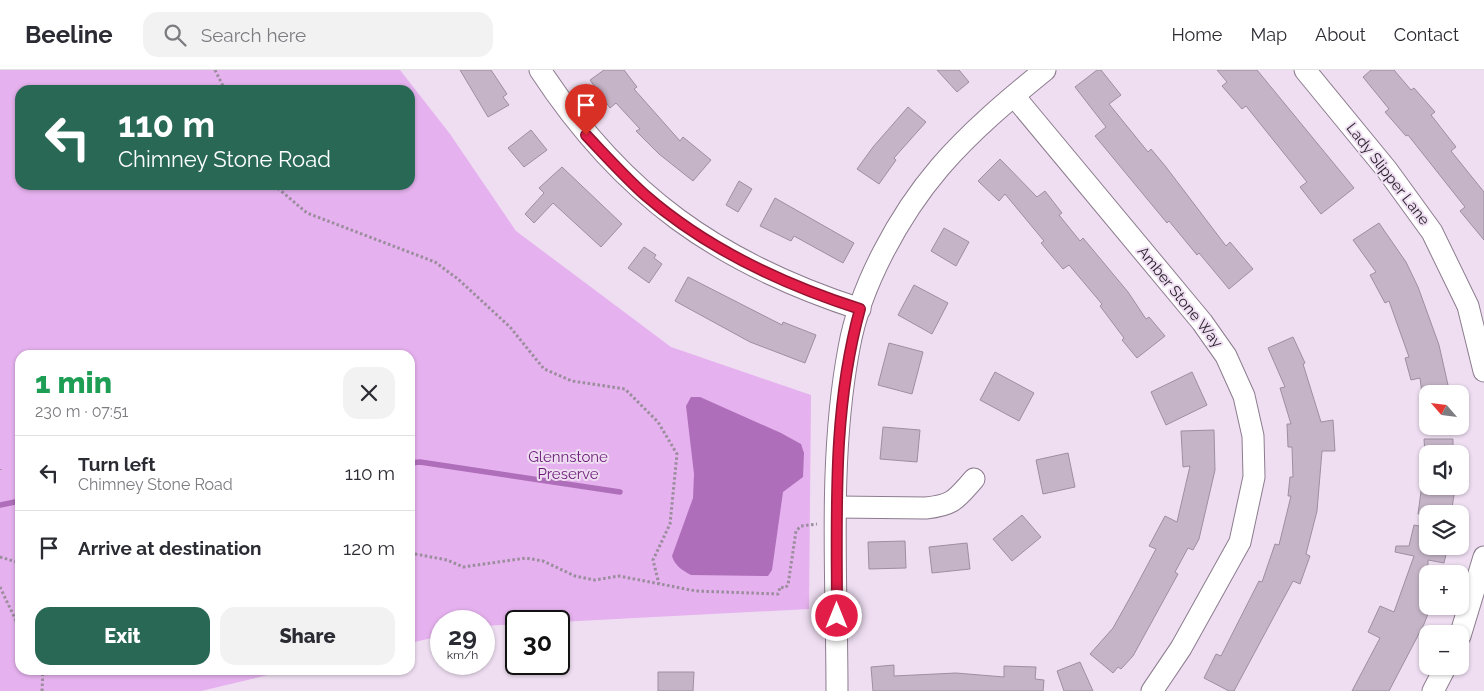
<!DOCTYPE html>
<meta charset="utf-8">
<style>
:root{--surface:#fff;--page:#f2f2f3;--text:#2b2b33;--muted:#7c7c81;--line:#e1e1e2;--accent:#286855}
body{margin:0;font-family:Raleway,sans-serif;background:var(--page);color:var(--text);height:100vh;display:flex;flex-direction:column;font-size:19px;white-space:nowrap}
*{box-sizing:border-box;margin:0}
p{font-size:16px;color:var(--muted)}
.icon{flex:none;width:28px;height:28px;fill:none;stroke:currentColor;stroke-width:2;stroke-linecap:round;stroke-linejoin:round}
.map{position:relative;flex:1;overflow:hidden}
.panel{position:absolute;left:15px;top:280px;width:400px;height:325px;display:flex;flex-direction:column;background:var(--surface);border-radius:15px;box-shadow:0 1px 4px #0004}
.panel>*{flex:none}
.top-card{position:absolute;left:15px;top:15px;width:400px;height:105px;border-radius:15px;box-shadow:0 1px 4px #0004;background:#286855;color:#fff;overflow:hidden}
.needle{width:32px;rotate:298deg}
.tools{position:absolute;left:1419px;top:315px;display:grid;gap:10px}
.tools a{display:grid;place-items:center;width:50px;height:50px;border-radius:10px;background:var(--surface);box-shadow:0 1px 4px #0004;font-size:25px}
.speed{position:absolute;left:430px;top:540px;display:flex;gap:10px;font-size:25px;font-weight:700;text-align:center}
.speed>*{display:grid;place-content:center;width:65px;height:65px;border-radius:50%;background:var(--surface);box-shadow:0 1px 4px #0004;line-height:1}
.speed small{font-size:12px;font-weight:400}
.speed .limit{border:2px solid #111;border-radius:8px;background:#fff;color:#111}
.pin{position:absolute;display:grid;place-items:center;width:42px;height:42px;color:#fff;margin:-51px -21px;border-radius:50% 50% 50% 0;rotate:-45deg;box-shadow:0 0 5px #0007}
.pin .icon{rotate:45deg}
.me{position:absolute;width:55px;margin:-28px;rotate:0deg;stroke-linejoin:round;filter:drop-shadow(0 0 4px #0008)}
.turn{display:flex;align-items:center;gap:18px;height:105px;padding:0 20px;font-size:22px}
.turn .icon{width:65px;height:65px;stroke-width:2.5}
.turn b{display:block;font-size:35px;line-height:42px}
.round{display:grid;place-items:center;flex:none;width:52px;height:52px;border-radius:15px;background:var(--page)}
.summary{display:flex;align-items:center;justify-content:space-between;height:85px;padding:0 20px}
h1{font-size:30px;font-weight:800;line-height:38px;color:#1e9e55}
.button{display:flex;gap:10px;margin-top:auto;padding:10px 20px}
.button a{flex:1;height:58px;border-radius:15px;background:var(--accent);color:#fff;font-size:20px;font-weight:800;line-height:58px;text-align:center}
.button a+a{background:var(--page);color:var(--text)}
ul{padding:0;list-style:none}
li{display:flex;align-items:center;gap:15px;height:75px;padding:0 20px;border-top:1px solid var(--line)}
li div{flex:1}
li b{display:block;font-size:19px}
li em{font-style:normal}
header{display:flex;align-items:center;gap:30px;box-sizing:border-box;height:70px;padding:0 25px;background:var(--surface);border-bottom:1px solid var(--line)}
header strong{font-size:24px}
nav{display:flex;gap:28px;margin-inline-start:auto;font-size:18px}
.search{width:350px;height:45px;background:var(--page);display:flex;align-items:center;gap:12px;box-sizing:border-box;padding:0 18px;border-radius:15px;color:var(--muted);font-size:19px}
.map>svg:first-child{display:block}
</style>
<header>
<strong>Beeline</strong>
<div class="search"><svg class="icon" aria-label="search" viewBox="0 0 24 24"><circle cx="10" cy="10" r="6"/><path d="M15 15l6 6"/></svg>Search here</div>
<nav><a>Home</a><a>Map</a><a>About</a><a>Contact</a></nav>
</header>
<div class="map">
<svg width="1484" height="621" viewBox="0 0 1484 621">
<rect width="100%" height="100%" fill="#efdef2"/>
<!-- green -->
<path fill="#e5b1ee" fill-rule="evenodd" d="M0,0H400L450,64L516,161L671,277L811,325L809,539L559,552L516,551V554L484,556V551H441V566L410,573V285H20V600H289L201,621H0ZM20,20H410V115H20Z"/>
<!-- water -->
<path fill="#ae6eb9" d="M691,327H700L781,363L801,374L804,383L803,407L783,422L772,500L768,506L691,505C682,500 675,496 672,486L693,428L694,404L686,336Z"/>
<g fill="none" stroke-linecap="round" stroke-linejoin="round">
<!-- stream -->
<g stroke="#ae6eb9" stroke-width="5.5">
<polyline points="410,393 420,392 620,422"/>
<polyline points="0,435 20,431"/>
</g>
</g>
<!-- building -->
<g fill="#c5b4c7" stroke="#9d8ea0">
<polygon points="460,0 491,0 507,24 503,27 509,35 488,47"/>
<polygon points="604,0 624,0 637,17 634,19 680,71 683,67 711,90 693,111 659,84 636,61 640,59 616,33 610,38 590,10"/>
<polygon points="937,0 959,0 969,12 957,22"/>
<polygon points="1097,0 1101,0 1121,25 1109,34 1148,82 1151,79 1166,97 1226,176 1230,172 1253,199 1229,219 1199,183 1197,185 1169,151 1167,153 1095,66 1106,57 1075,17"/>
<polygon points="1217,0 1257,0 1354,118 1321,144 1300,117 1307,112 1246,36 1242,39 1222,16 1227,12"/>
<polygon points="1371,0 1394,0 1411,20 1414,18 1435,42 1431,45 1456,77 1451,81 1484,122 1484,170 1460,141 1465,137 1408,65 1406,66 1385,42 1389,39 1363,7"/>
<polygon points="908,37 926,52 894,88 896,90 879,114 857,99 873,77"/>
<polygon points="531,60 547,80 524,97 508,78"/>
<polygon points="1000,89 1037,127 1045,121 1062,143 1059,145 1080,171 1083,168 1128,222 1146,249 1149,247 1165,266 1137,288 1122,270 1124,268 1100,236 1102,234 1069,195 1063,199 1041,173 1044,171 1005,124 999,131 978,111"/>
<polygon points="562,97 622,154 601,177 553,133 534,153 525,144 544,123 539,118"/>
<polygon points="739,111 752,119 738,142 726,135"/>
<polygon points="775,128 854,173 843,193 794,166 791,171 760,156"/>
<polygon points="1379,153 1406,192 1418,217 1439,275 1450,324 1422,324 1420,308 1411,310 1405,288 1409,287 1389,231 1385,233 1370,205 1376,202 1353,170"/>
<polygon points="944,158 969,172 956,196 931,181"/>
<polygon points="644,177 656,185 654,188 662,194 649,213 628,198"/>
<polygon points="688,207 782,255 783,252 816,265 805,293 750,272 675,231"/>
<polygon points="914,215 948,233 932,264 898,245"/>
<polygon points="1293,267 1305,293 1303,294 1321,352 1333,350 1335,381 1322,381 1317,441 1306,484 1310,486 1300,514 1293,511 1234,621 1229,621 1204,608 1216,584 1221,586 1259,511 1262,512 1275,474 1279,475 1291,426 1288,426 1290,407 1293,407 1292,377 1288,377 1287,354 1291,354 1280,318 1285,317 1268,278"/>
<polygon points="889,273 923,282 912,324 878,315"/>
<polygon points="995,302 1034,323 1019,351 980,330"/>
<polygon points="1192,302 1207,335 1166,355 1151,322"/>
<polygon points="883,357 920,360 917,392 880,389"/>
<polygon points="1214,360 1215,400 1199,469 1193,480 1188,478 1175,502 1178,504 1133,586 1121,599 1118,597 1113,603 1090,584 1113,558 1132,524 1156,479 1149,476 1165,446 1177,452 1190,396 1183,397 1181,361"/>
<polygon points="1424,369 1453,369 1453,384 1425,384"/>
<polygon points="1068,383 1075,417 1043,424 1036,390"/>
<polygon points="1422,414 1455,419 1451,444 1418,444"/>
<polygon points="1022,445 1041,467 1012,491 993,469"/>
<polygon points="1425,453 1428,453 1428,476 1448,476 1444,493 1428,490 1428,544 1424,554 1389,621 1352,621 1380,568 1368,562 1380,536 1394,542 1414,486 1395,482 1396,476 1409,476 1414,455 1424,457"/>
<polygon points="905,471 906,498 869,499 868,472"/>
<polygon points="967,473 970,499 932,503 929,477"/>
<polygon points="1080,592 1093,621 1064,621 1057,601"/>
<polygon points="894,595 894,606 956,603 1004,607 1004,596 1036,597 1035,609 1044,610 1043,621 873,621 871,597"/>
<polygon points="658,602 694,602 693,621 658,621"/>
</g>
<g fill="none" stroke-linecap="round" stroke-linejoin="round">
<!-- minor casing -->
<g stroke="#8c7c8e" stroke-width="23">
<g id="minor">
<path d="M540,0C622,125 718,193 860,239"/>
<polyline points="1305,0 1387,100 1432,162 1468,236 1484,301"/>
<polyline points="1014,26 1202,252 1226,286 1244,326 1253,366 1254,407 1240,472 1181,578 1152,621"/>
<path d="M837,437L926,438C954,435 956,429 974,409"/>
<polyline points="1460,566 1484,487"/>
<path d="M837,621C837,507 828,390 849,278C860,216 899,145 940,97C971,61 1008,30 1045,0"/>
<polyline points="1433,621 1446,596"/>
</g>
</g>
<!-- path -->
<g stroke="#9a8d9c" stroke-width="3" stroke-dasharray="2.5 2.5" stroke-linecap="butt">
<polyline points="215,0 225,20"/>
<polyline points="274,115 307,143 435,192 458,209 510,257 544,299 572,311 625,319 658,352 677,384 670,454 653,490 659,514"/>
<polyline points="0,399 0,400"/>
<polyline points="410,483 447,490 463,497 526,488 543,491 575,506 595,510 619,506 696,521 778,524 780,517 785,518 788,515 796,461 801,456 817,454"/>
<polyline points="0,487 20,493"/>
<polyline points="0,517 20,559"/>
<polyline points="42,621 43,600"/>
</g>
<!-- minor -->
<use href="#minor" stroke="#fff" stroke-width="21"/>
</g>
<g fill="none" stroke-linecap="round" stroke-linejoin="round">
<!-- route casing -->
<g stroke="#92132f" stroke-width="12">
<path id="route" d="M586,65C605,85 624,106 645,125C707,179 782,214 860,239C832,341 837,441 837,546"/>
</g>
<!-- route -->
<use href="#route" stroke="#e11d48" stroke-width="9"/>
</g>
<g text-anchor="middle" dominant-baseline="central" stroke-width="4" stroke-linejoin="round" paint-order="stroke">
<!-- street labels -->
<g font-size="15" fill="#221c23" stroke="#efdef2">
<text transform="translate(1388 104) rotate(52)">Lady Slipper Lane</text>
<text transform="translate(1180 227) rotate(51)">Amber Stone Way</text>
</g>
<!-- park labels -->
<g font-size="15" fill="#6b1a78" stroke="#efdef2">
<text x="568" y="387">Glennstone<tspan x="568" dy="17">Preserve</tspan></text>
</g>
</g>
</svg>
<div class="tools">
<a><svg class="needle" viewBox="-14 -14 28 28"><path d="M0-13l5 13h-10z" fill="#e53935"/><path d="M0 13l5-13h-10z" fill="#7c7c81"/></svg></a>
<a><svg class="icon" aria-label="sound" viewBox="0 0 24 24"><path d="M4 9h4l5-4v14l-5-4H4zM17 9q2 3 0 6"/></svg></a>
<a><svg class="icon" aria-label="layers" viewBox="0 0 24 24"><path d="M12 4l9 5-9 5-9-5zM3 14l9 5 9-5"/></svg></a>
<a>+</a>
<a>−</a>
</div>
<div class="speed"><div>29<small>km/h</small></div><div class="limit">30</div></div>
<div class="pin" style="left:586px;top:65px;background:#d93025"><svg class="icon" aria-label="arrive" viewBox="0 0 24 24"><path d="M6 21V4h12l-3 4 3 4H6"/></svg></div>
<svg class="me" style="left:837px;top:546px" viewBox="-20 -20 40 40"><circle r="17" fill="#e11d48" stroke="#fff" stroke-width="3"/><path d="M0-11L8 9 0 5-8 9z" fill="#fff"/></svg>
<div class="top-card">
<div class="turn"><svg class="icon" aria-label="left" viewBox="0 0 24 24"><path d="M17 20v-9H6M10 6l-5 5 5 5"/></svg><div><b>110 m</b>Chimney Stone Road</div></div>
</div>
<section class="panel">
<div class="summary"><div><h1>1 min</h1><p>230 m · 07:51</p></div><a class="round"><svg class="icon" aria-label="close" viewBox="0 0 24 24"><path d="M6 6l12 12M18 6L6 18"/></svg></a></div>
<ul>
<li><svg class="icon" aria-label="left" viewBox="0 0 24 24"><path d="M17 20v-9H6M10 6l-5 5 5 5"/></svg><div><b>Turn left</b><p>Chimney Stone Road</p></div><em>110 m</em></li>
<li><svg class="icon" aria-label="arrive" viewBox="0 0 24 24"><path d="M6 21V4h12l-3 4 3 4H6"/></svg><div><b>Arrive at destination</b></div><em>120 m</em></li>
</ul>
<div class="button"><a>Exit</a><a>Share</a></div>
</section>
</div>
